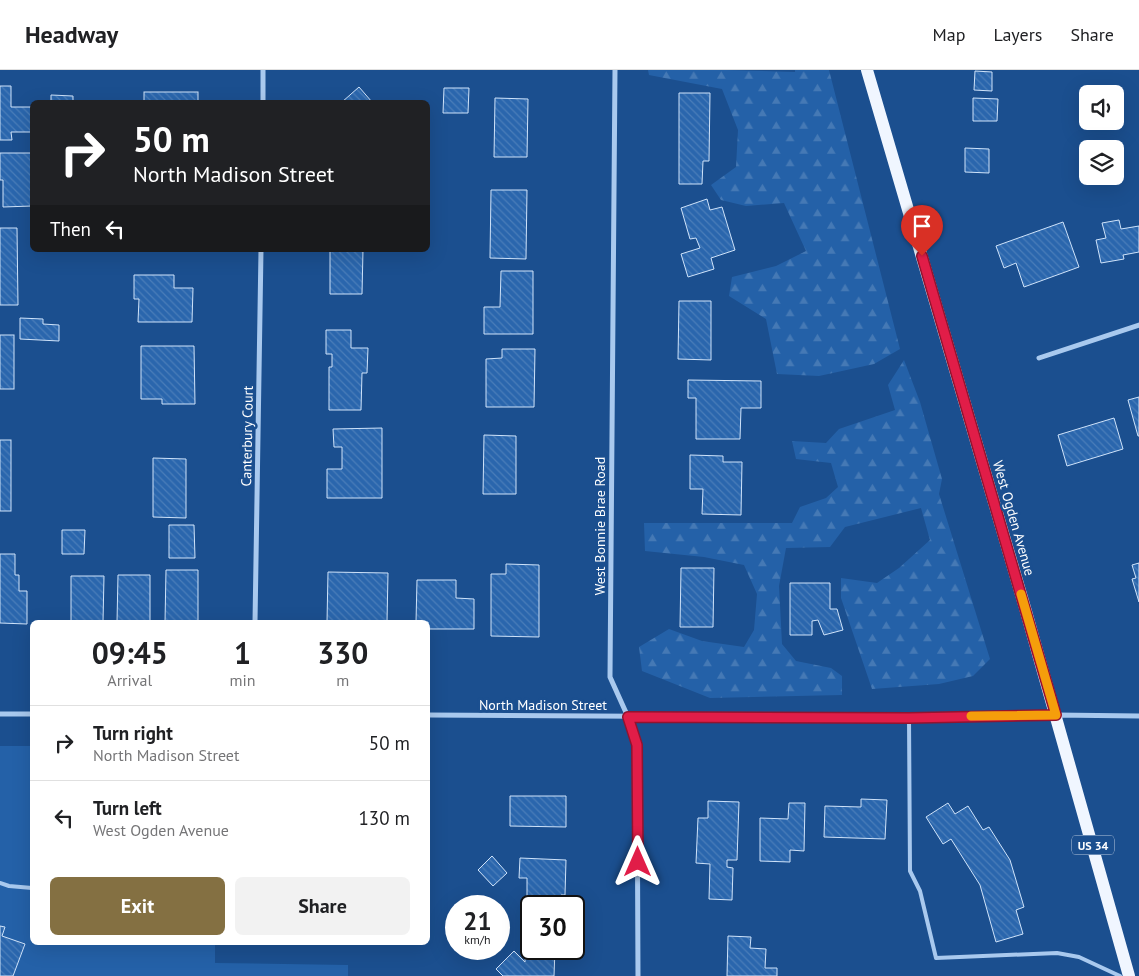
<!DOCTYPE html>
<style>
:root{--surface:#fff;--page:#f2f2f2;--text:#202124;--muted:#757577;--line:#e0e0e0;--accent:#847042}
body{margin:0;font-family:"PT Sans",sans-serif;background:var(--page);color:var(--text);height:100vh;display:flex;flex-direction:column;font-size:19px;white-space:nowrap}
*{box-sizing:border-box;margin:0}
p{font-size:16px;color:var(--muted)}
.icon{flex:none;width:28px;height:28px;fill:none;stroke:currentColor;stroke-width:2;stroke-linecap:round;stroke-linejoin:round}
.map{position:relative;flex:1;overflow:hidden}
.panel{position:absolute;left:30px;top:550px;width:400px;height:325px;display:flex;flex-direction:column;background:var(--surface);border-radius:8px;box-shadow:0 5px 20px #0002}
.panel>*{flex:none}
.banner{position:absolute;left:30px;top:30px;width:400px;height:152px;border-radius:8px;box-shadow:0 5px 20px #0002;background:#202124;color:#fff;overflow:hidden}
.tools{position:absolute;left:1079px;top:15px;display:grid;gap:10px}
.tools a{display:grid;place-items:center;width:45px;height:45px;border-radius:8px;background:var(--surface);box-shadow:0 5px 20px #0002;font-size:25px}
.speed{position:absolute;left:445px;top:825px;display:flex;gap:10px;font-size:25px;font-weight:700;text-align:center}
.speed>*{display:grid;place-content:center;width:65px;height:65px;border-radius:50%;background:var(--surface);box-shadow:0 5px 20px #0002;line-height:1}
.speed small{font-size:12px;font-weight:400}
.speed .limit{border:2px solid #111;border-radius:8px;background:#fff;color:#111}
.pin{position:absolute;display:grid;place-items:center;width:42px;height:42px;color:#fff;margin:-51px -21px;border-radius:50% 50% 50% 0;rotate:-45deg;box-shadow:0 0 5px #0007}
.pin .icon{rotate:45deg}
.me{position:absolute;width:55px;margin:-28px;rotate:0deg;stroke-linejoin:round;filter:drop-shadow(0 0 4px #0008)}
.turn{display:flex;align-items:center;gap:18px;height:105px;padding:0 20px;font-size:22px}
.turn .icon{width:65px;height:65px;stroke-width:2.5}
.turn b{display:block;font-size:35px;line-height:42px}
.then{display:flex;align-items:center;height:48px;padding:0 20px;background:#0003;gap:10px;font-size:19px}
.eta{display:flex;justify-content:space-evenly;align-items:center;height:85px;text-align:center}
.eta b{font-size:30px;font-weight:700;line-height:35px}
.primary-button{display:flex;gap:10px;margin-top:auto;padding:10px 20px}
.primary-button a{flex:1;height:58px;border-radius:8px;background:var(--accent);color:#fff;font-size:20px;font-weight:700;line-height:58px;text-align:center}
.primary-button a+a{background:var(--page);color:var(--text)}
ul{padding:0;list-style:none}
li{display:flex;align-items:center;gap:15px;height:75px;padding:0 20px;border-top:1px solid var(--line)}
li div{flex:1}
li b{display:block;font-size:19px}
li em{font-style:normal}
header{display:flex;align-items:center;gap:30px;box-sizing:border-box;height:70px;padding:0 25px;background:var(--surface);border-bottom:1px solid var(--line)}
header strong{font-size:24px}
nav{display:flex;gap:28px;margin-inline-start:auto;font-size:18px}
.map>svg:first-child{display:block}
</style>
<header>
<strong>Headway</strong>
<nav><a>Map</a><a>Layers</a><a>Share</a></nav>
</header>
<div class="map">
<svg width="1139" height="906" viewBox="0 0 1139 906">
<defs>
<pattern id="forest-firs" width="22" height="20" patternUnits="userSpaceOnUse" patternTransform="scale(1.25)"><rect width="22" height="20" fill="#2461a8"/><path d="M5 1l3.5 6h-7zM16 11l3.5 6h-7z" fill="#4579b5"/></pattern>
<pattern id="building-back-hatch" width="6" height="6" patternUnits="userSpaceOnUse" patternTransform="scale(1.25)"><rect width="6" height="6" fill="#2a66ad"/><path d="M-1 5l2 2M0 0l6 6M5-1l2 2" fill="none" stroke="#4a7db9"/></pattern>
</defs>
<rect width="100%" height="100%" fill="#1b4f8f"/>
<!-- forest -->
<g fill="url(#forest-firs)">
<polygon points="648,0 726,0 795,2 795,0 829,0 900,279 874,294 819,306 777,304 766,249 729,226 732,207 776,196 806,181 784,133 746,136 721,130 711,115 736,97 738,60 722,19 649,5"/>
<polygon points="904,290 920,332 942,409 939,424 990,589 973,606 939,614 872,619 841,528 841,508 877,513 899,498 930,470 921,438 845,457 830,477 786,478 779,516 782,574 796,591 831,598 842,606 842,625 710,628 642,601 639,577 669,559 702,571 744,577 754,560 757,524 744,495 704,487 645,481 644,453 792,453 800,437 826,428 838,417 831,393 796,389 792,371 826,373 839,359 895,340 888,315"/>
</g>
<!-- green -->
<polygon fill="#2461a8" points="0,676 32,676 32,872 215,873 215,893 348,895 348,906 0,906"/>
<!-- building -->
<g fill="url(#building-back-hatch)" stroke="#cfe3fa">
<polygon points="975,1 992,2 992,21 974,20"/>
<polygon points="0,16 11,16 11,37 32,37 32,62 11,62 12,70 0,70"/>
<polygon points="359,17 372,32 342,32"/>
<polygon points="444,18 469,18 468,43 443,43"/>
<rect x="144" y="22" width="54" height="10"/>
<polygon points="679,23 710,23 709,91 703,91 702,114 679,114"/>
<polygon points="51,25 73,26 73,32 51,32"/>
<polygon points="495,28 528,29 527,87 494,87"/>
<polygon points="973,28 998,29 997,51 973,51"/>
<polygon points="965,78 989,79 989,103 965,102"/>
<polygon points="0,83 32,83 32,136 3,137 3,110 0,110"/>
<polygon points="491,120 527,120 526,189 490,188"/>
<polygon points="707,129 710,140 722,137 735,180 711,188 714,199 688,207 681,184 700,178 696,168 690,169 681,138"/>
<polygon points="1119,150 1121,159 1139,156 1139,182 1123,185 1124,189 1101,193 1096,170 1106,168 1102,153"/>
<polygon points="1063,152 1079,197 1024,217 1016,193 1004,198 996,176"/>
<polygon points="0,158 17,158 18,235 0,235"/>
<polygon points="330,180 363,180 362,224 330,224"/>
<polygon points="501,201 533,201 533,264 484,264 484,237 500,237"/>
<polygon points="134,205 174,205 174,218 193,218 192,252 138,252 139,229 134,229"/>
<polygon points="679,231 711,231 711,290 678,289"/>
<polygon points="20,248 43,249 43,254 59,255 59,271 20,269"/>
<polygon points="326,260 351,260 351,278 368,278 367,303 362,303 361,340 329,340 329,297 332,297 332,284 326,284"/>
<rect x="0" y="265" width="14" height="54"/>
<polygon points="141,276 194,276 195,334 162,334 162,329 141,329"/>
<polygon points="502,279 535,279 534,337 486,337 486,289 502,288"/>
<polygon points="688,310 761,311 761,338 741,338 740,369 696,369 696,328 688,328"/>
<polygon points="1139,327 1139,366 1138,366 1128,330"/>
<polygon points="1114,348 1123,379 1067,396 1058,365"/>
<polygon points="382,358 382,428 327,428 327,399 342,399 342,377 334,377 333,359"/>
<polygon points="484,365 516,366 516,424 483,424"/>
<rect x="0" y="370" width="11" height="71"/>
<polygon points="690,385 723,386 723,392 742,392 741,445 702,444 703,419 690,419"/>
<polygon points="153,388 186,389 186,448 153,447"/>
<polygon points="169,455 194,455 195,488 169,488"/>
<polygon points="62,460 85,460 84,484 62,484"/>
<polygon points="0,484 15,484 15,505 19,505 19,521 27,521 27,554 0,553"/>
<polygon points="1139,493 1139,532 1132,509 1136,508 1132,495"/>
<polygon points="506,494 539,495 539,567 491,566 491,504 506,504"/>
<polygon points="681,498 714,498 713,557 680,557"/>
<polygon points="166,500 198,500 198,552 165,552"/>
<polygon points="328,502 388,503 387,552 327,552"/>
<polygon points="118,505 150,505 150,552 117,552"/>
<polygon points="71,506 104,506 103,552 71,552"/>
<polygon points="417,510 456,510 456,528 474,529 474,559 428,559 428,552 416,552"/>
<polygon points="790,513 830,513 830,539 837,539 843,560 824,565 818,550 812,551 812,565 790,565"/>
<polygon points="510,726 566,726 566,757 510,756"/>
<polygon points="861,729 887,730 885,769 824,767 825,736 861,737"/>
<polygon points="708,731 739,732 737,790 727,790 727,797 733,798 732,830 709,829 710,794 696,793 698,748 708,748"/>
<polygon points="789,733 805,733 804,781 790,780 790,792 760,791 760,748 788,749"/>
<polygon points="948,733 955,744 968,736 983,760 989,757 1010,790 1024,837 1016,840 1023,864 996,872 980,815 951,769 943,774 926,747"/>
<polygon points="492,786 507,803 493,816 478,800"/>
<polygon points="520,788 566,790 565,825 561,825 561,836 531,836 531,845 522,845 522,829 527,829 527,808 519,808"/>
<polygon points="0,856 5,857 2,866 25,874 13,906 0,906"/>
<polygon points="526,865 531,865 531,879 555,879 554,906 503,906 496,899 514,881 525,892"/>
<polygon points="728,866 751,867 750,878 766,879 765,898 777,898 777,906 727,906"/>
</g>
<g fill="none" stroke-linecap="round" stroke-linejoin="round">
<!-- lane -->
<g stroke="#a9c9ee" stroke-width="4">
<polyline points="909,648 910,801 920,821 936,888 1057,883 1079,887 1120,906"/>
<polyline points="0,813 9,816 32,818"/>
</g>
<!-- street -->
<g stroke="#a9c9ee" stroke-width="5">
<polyline points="615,0 610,607 628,647 637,675 638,906"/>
<polyline points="263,32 263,0"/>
<polyline points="1039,288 1139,255"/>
<polyline points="255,552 261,180"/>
<polyline points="0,644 32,644"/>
<polyline points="428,645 909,648 1055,645 1139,646"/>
</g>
<!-- primary -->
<polyline stroke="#f0f6ff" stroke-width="12" points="867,0 1025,538 1129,906"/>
</g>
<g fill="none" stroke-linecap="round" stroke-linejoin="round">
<!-- route casing -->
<g stroke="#92132f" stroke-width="12">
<polyline id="route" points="638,792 637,675 628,647 909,648 1056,645 922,186"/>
</g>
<!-- route -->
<use href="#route" stroke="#e11d48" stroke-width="9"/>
<!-- slow -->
<polyline stroke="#f59e0b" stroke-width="9" points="971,646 1056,645 1021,524"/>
</g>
<g text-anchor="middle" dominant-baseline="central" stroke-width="5" stroke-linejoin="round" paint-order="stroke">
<!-- shield labels -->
<rect fill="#1b4f8f" stroke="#bbcadd" stroke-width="1" x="1072" y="765.5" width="42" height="19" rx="4"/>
<g font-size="12" font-weight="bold" fill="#fff">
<text x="1093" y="775">US 34</text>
</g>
<!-- street labels -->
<g font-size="14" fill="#fff" stroke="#1b4f8f">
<text transform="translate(247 366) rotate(-89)">Canterbury Court</text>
<text transform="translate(1014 448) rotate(74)">West Ogden Avenue</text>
<text transform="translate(600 456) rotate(-90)">West Bonnie Brae Road</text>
<text x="543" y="635">North Madison Street</text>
</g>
</g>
</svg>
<div class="tools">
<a><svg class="icon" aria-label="sound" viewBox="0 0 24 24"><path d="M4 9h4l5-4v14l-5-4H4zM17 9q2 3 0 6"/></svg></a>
<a><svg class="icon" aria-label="layers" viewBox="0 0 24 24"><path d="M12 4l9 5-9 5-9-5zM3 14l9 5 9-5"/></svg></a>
</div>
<div class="speed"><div>21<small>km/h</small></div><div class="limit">30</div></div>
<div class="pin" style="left:922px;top:186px;background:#d93025"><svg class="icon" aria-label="arrive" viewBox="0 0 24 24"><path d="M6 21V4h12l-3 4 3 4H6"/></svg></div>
<svg class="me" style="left:638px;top:792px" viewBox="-20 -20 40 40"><path d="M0-17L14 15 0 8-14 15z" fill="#e11d48" stroke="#fff" stroke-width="4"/></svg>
<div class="banner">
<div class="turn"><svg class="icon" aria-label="right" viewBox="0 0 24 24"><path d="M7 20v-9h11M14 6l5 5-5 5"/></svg><div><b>50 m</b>North Madison Street</div></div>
<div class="then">Then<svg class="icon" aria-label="left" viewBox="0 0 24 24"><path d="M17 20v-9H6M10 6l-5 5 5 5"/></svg></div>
</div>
<section class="panel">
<div class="eta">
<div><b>09:45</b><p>Arrival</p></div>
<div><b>1</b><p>min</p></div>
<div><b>330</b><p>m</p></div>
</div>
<ul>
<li><svg class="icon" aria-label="right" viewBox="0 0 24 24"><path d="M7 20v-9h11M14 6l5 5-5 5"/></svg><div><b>Turn right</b><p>North Madison Street</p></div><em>50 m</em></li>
<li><svg class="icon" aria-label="left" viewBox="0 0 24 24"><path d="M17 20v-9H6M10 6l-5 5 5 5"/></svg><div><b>Turn left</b><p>West Ogden Avenue</p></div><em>130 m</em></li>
</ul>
<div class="primary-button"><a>Exit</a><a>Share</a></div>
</section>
</div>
